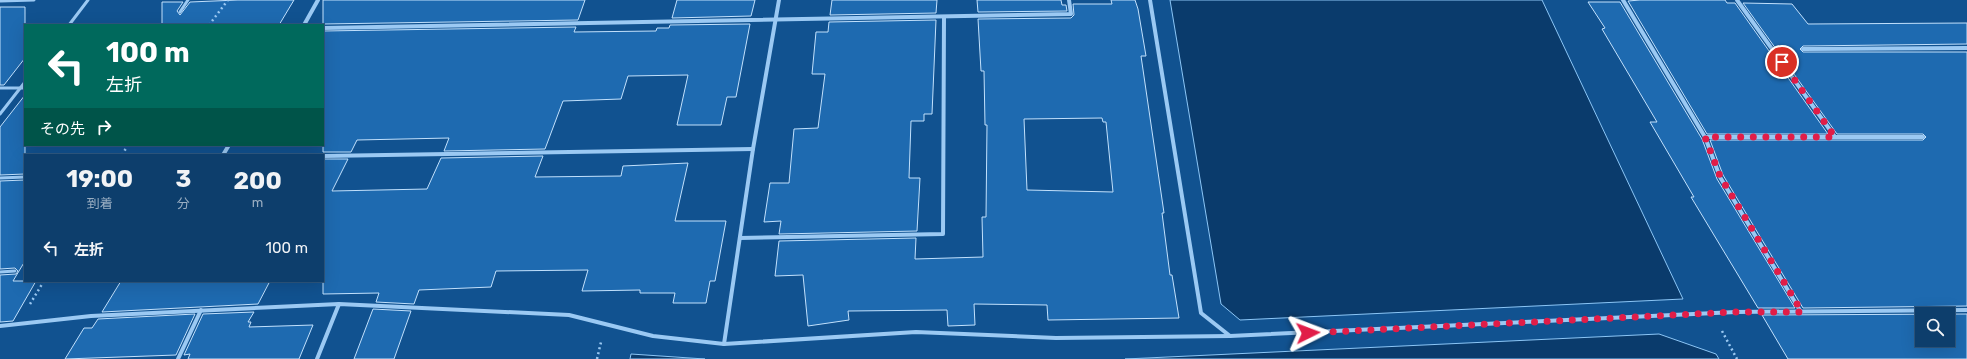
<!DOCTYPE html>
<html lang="ja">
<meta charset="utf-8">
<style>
:root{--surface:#0d3e6c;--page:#1b4974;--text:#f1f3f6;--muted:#9aaec2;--line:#2d577f}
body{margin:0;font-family:Rubik,"Noto Sans JP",sans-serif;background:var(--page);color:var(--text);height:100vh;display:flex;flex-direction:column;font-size:15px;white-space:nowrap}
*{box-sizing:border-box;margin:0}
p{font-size:13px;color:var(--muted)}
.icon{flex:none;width:22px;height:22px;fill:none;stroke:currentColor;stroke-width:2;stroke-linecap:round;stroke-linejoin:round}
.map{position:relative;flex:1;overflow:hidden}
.panel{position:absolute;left:24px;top:154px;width:300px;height:128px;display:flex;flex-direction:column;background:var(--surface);border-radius:0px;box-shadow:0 4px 16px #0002,0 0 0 1px var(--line)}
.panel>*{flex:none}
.banner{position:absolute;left:24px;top:24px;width:300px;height:122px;border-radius:0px;box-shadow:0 4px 16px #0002,0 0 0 1px var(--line);background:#00695c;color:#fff;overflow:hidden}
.tools{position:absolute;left:1915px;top:307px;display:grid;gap:8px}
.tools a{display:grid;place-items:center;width:40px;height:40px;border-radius:0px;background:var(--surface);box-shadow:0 4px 16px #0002,0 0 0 1px var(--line);font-size:20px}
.pin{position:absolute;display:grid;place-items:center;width:34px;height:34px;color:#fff;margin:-17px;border:2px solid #fff;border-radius:50%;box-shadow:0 1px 4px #0007}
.me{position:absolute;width:44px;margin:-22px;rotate:87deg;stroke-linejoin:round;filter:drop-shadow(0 0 3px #0008)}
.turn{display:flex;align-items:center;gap:14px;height:84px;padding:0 16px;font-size:18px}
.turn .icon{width:52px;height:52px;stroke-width:2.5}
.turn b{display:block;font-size:28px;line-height:34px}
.then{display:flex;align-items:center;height:38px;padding:0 16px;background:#0003;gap:8px;font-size:15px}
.eta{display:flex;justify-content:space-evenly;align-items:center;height:68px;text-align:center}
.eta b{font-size:24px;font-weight:700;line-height:28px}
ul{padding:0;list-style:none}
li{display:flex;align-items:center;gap:12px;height:52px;padding:0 16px}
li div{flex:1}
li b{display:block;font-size:15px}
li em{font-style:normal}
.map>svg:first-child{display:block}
</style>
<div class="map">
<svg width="1967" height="359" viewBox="0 0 1967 359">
<rect width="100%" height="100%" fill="#115290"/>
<!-- water -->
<g fill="#0a3b6c" stroke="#8cc6f6">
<polygon points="1170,0 1542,0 1683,299 1240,320 1221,304"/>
<polygon points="1659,334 1716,354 1719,359 1125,359"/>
<polygon points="631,354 705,359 630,359"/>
</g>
<!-- building -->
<g fill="#1e6ab0" stroke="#c2e1fd" fill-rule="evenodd">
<polygon points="238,0 294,0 279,25 162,25 162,2 183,2 177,11 180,15 190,2"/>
<polygon points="323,0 585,0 578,20 323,24"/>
<polygon points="677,0 755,0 751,16 672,18"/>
<polygon points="832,0 937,0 936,13 830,15"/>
<polygon points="977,0 1061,0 1062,5 1066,5 1067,11 978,12"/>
<path d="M1111,0H1135L1138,9L1146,56H1141L1164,213H1162L1170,275H1172L1179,318L1048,320L1047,305L974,304L975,325L948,326L947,310L848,311L849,320L808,326L803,275L775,276L779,241L916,238L915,259L983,257L982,217H986L987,125H985L984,71H981L978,19L1071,18L1074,15L1073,4H1112ZM1102,118L1103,122H1106L1113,192L1027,190L1024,119Z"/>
<polygon points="1640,0 1725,0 1727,3 1735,3 1828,134 1707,134 1628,1"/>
<polygon points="1588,2 1620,2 1702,139 1717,179 1795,308 1758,308 1691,197 1694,197 1650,122 1657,122 1602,29 1605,28"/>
<polygon points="1743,3 1792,4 1808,24 1967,23 1967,44 1803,46 1800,49 1803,52 1967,52 1967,306 1803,308 1723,175 1710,140 1923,140 1926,137 1923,134 1837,134"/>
<polygon points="0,7 25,7 25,58 4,85 0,85"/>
<polygon points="936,20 932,114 924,114 924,121 911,121 909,178 920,178 917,231 779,234 781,221 764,222 770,183 789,183 794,129 818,128 825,74 812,74 816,32 828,32 829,22"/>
<polygon points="750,24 736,97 727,97 721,125 677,125 688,75 628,76 621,99 563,101 545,149 444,151 449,138 357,140 351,152 323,152 323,31 576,27 574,32 656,31 657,28 669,28 670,25"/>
<polygon points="25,95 25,174 0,175 0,127"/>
<polygon points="543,156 535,177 621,176 623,166 688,163 675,221 726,221 715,281 710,281 706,303 673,303 675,293 640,293 640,290 582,291 588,270 496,271 491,287 419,290 414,304 376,302 379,293 323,294 323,159 348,159 332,191 427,189 441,158"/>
<polygon points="25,180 25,261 13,281 36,281 13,321 0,322 0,275 16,274 18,271 15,268 0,269 0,181"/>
<polygon points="121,281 270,281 258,304 102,312"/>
<polygon points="373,309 411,311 394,359 354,359"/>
<polygon points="254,312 248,322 251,322 249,327 313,325 299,359 188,359 190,354 184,355 203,314"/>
<polygon points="195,314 176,355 65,359 84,328 92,328 98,319"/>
<path d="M1967,314V359H1788L1762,315ZM1922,314H1948V340H1922Z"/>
</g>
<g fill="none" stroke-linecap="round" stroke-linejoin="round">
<!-- path -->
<g stroke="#9bc9f3" stroke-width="2.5" stroke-dasharray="2 3" stroke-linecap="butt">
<polyline points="209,25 228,0"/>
<polyline points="122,155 128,145"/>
<polyline points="30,304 44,281"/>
<polyline points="1722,331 1737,359"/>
<polyline points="597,359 601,342"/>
</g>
<!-- lane -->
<g stroke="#9bc9f3" stroke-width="3">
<polyline points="0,1 34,0"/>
<polyline points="180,12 188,0"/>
<polyline points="69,25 88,0"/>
<polyline points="0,88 25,88"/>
<polyline points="0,114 25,82"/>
<polyline points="0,178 25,177"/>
<polyline points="0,272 15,271"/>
</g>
<!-- street -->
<g stroke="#9bc9f3" stroke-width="4">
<polyline points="1150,0 1201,313 1230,336 1736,312 1967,310"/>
<polyline points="1623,0 1705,137 1720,177 1801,312"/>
<polyline points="1737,0 1835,137"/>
<polyline points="304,25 318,0"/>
<polyline points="323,28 1071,14 1069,0"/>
<polyline points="1803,49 1967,48"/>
<polyline points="1705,137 1923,137"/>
<polyline points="223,155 229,145"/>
<polyline points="323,156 753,149"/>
<polyline points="740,238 943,234 944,17"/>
<polyline points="0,326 91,316 339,304 569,315 653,336 724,344 916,332 1056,338 1230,336"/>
<polyline points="724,344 753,149 779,0"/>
<polyline points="178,359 201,310"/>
<polyline points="317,359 339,304"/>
</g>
</g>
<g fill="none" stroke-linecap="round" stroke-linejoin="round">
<!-- route -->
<polyline stroke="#e11d48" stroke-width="7" stroke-dasharray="0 12.6" points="1308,333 1736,312 1802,312 1720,176 1705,137 1835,137 1782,62"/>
</g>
</svg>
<div class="tools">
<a><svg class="icon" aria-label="search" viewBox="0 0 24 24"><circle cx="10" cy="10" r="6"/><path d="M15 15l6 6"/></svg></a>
</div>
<div class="pin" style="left:1782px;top:62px;background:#d93025"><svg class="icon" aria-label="arrive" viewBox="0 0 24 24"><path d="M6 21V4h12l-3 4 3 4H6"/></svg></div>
<svg class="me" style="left:1308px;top:333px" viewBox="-20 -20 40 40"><path d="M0-17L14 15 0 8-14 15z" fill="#e11d48" stroke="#fff" stroke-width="4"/></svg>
<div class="banner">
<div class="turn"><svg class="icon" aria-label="left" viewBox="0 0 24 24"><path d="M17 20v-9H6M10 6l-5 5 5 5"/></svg><div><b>100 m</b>左折</div></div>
<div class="then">その先<svg class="icon" aria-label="right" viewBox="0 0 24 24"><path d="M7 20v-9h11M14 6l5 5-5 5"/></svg></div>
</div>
<section class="panel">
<div class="eta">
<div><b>19:00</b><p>到着</p></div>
<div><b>3</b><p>分</p></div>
<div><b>200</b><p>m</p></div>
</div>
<ul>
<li><svg class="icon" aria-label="left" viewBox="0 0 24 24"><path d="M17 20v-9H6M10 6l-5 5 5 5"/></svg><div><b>左折</b></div><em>100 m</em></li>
</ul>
</section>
</div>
